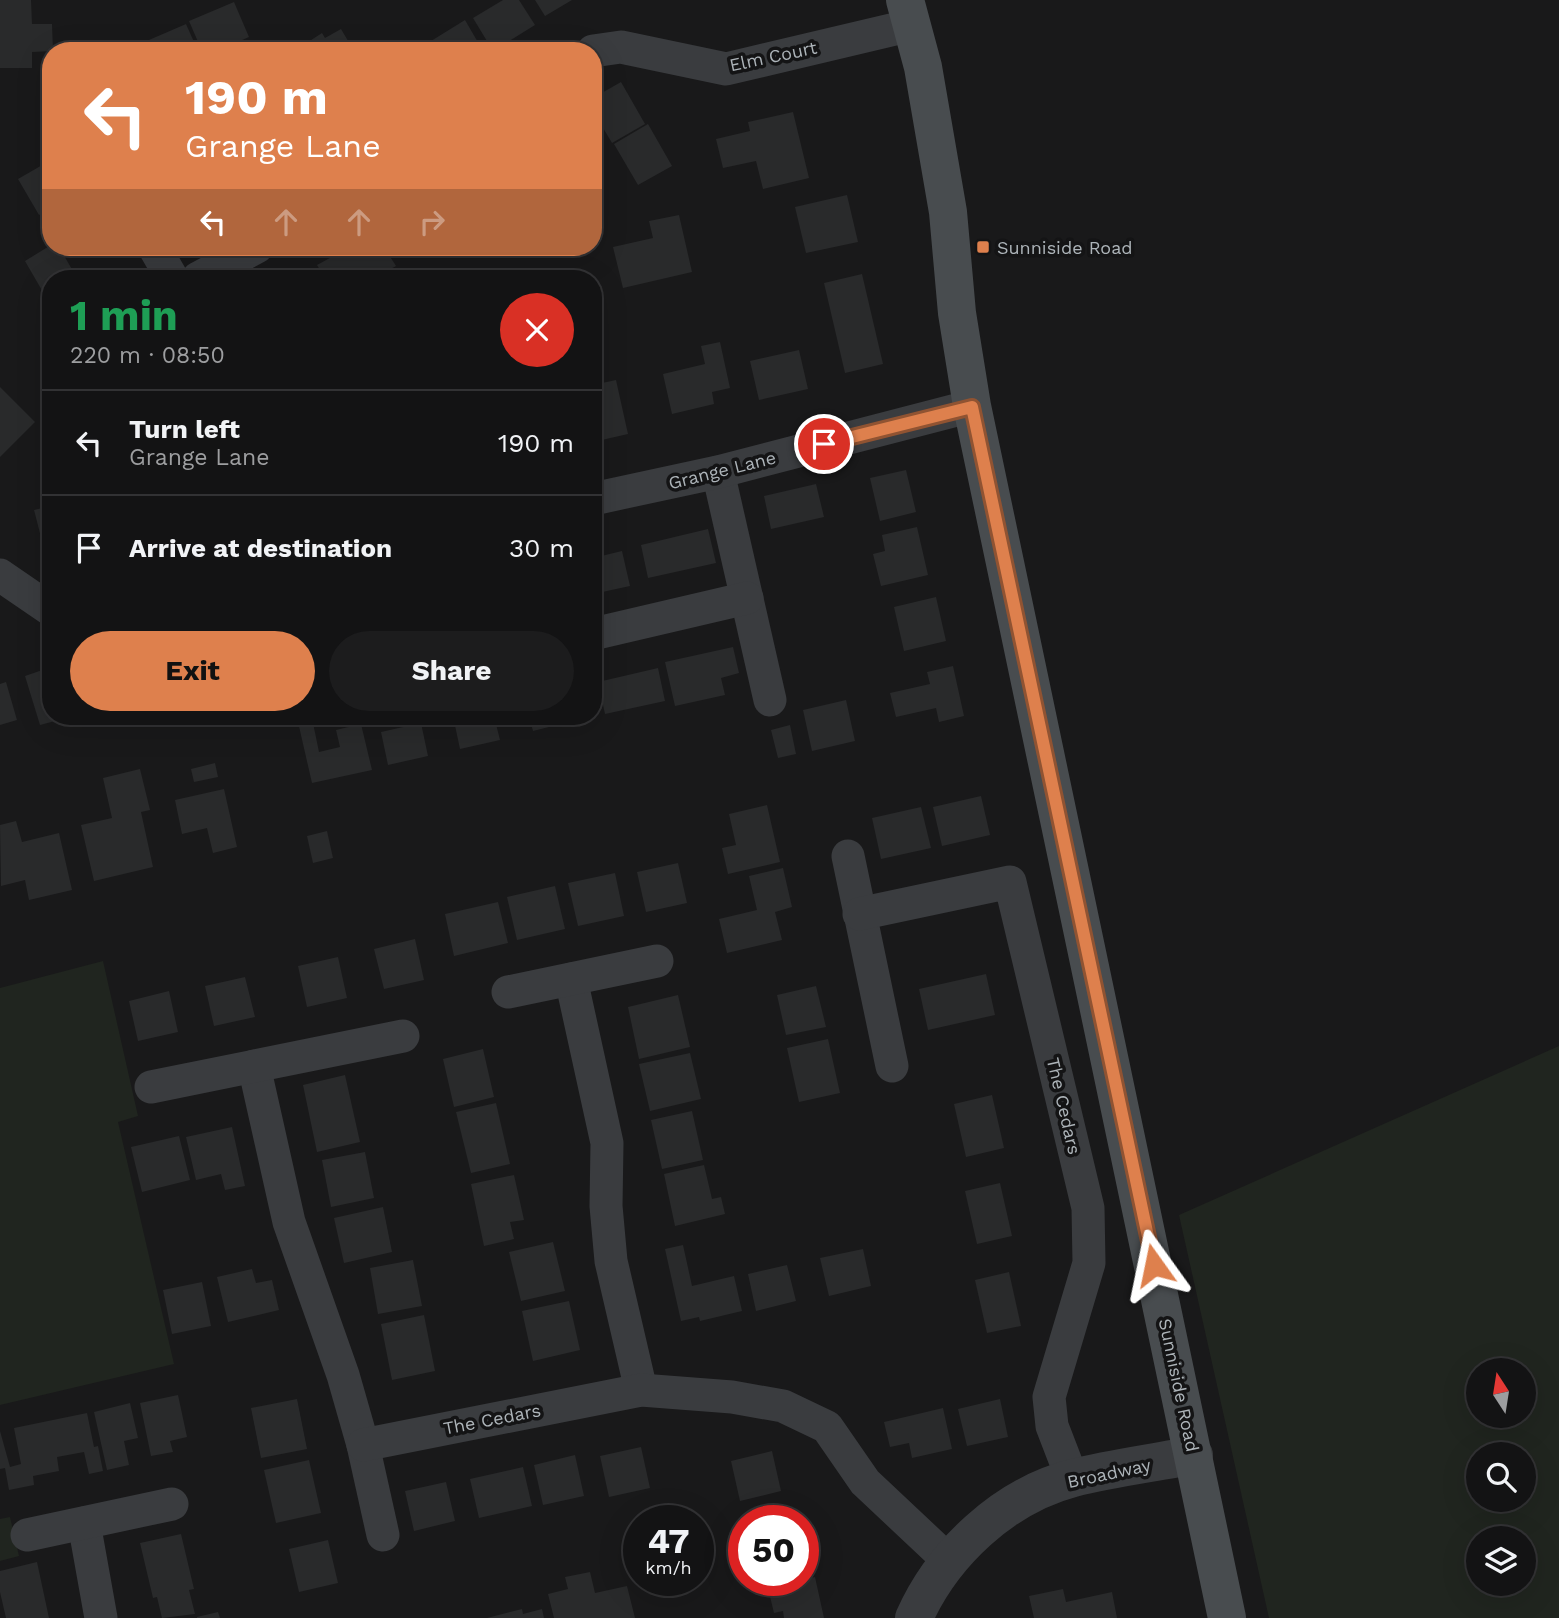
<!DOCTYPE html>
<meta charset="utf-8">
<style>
:root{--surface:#131314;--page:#1c1c1d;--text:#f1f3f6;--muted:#9d9ea0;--line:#323234;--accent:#de804d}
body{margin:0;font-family:"Work Sans",sans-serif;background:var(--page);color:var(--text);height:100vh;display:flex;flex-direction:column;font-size:26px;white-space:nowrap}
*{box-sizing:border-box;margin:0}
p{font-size:23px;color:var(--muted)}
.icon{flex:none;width:38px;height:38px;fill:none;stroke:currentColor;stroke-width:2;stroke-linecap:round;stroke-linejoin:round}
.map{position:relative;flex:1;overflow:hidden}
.details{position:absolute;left:42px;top:270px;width:560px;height:455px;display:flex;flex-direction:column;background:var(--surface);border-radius:28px;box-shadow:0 7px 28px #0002,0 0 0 2px var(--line)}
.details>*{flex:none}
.guide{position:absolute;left:42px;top:42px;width:560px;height:214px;border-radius:28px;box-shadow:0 7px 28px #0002,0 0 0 2px var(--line);background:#de804d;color:#fff;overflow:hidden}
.needle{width:46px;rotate:348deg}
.tools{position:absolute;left:1466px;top:1358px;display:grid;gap:14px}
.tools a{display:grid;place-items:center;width:70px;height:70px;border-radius:50%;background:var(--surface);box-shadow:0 7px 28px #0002,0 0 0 2px var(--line);font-size:35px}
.speed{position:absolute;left:623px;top:1505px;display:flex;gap:14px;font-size:35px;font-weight:700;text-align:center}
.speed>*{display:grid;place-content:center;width:91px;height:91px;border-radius:50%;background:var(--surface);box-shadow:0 7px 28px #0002,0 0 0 2px var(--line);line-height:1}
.speed small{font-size:18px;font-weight:400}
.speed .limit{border:10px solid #d22;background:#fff;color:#111}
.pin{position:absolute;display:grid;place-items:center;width:60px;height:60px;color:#fff;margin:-30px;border:4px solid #fff;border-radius:50%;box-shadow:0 2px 7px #0007}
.me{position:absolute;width:77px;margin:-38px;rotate:348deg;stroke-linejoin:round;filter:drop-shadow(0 0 5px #0008)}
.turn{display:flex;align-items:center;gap:24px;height:147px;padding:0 28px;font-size:32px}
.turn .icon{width:91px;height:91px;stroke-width:2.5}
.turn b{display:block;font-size:49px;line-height:60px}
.lanes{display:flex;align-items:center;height:66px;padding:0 28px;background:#0003;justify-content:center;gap:35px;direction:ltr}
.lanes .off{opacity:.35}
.round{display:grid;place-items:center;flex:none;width:74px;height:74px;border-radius:37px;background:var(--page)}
.head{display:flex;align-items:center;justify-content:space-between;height:119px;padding:0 28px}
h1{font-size:42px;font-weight:700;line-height:52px;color:#1e9e55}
.action{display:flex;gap:14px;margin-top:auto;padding:14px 28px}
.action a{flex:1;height:80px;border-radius:42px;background:var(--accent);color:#111;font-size:28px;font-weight:700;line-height:80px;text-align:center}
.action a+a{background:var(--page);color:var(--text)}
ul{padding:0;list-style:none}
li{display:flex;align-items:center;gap:21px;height:105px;padding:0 28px;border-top:2px solid var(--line)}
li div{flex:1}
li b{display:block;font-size:26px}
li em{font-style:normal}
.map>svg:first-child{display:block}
</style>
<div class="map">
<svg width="1559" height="1618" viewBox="0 0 1559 1618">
<rect width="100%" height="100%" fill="#19191a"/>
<!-- green -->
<g fill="#20251f" fill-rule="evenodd">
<polygon points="103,961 138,1116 118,1122 174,1364 0,1405 0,988"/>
<path d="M1559,1046V1618H1269L1179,1215ZM1479,1370H1524V1416H1479ZM1479,1454H1524V1500H1479ZM1479,1538H1524V1584H1479Z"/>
<polygon points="10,1517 19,1556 0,1561 0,1519"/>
</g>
<!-- building -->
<g fill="#292a2b">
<polygon points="0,0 31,0 32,24 52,24 53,51 32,52 32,68 0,68"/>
<polygon points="503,0 519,0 535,25 493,51 473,18"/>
<polygon points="535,0 572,0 545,16"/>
<polygon points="234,2 249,37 217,51 202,51 189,21"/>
<polygon points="465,20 483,51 426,51 423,46"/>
<polygon points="186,24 198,51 145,51 142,43"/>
<polygon points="341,29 354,51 305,51 302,46 322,33 325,38"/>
<polygon points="621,82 645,124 612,143 593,111 593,98"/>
<polygon points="793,112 809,178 763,189 756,161 723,168 716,139 750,131 748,122"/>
<polygon points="648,124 672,166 638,185 614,144"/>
<polygon points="51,160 51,208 39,215 18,179"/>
<polygon points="847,195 858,242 806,253 795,207"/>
<polygon points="679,215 692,272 623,288 613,247 653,238 649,221"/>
<polygon points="51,245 59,247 77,278 51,278 51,306 25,261"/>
<polygon points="350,247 384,247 396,266 374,278 325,278 317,265"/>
<polygon points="862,274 883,364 845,373 824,283"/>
<polygon points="720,342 730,388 712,392 714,404 672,414 663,374 705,364 701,346"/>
<polygon points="799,350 808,389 759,400 750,361"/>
<polygon points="616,380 628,434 593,442 593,385"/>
<polygon points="0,387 35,422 0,457"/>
<polygon points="51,465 51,490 50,490 44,467"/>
<polygon points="906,470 916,512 880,521 870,478"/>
<polygon points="816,484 824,517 771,529 764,496"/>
<polygon points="51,506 51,535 41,537 34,510"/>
<polygon points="917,527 928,575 881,586 873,554 885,551 882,535"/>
<polygon points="708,529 716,563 648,578 641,545"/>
<polygon points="622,551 630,586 593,594 593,558"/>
<polygon points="936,597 946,641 904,651 894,607"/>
<polygon points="733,647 739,673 721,678 725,695 675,706 665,662"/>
<polygon points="953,666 964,716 939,722 936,708 896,717 890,693 930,684 927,672"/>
<polygon points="51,667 51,716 70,717 40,725 25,676"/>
<polygon points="658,668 665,701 605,714 598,682"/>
<polygon points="6,682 17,720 0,725 0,684"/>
<polygon points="846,700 855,741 812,751 803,710"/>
<polygon points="453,716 494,716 500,740 460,749"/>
<polygon points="529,716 576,716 577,720 533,731"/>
<polygon points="312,718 319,752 340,747 336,730 361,724 372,770 312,783 298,722"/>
<polygon points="421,723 428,756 388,765 381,732"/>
<polygon points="790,725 796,754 778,758 771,730"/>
<polygon points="215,763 218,777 194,782 191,769"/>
<polygon points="140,769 150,810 141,812 153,867 94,881 81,825 112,818 103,778"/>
<polygon points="224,789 237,847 213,853 207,828 182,834 175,800"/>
<polygon points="981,796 990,835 942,846 933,807"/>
<polygon points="767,805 780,862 728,874 722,848 736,845 729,814"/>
<polygon points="921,807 931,848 881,859 872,818"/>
<polygon points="16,821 22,842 59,833 72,890 29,900 25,880 1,886 0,825"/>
<polygon points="327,831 333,858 313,863 307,836"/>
<polygon points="678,863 687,903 646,912 637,872"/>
<polygon points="783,868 792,907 775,912 782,940 727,953 719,919 757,910 749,876"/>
<polygon points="615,873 624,916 578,926 568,883"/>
<polygon points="555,886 565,929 517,940 507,897"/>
<polygon points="498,902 508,943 454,956 445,914"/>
<polygon points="415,939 424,980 384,989 374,949"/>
<polygon points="338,957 347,998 307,1007 298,966"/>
<polygon points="986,974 995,1015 928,1030 919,989"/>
<polygon points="245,977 255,1017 214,1026 205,986"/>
<polygon points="816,986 826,1027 786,1035 777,995"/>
<polygon points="169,991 178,1032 138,1041 129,1001"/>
<polygon points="678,995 690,1047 639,1059 628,1007"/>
<polygon points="828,1039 840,1093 799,1102 787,1048"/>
<polygon points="483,1049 494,1097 454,1107 443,1059"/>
<polygon points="690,1053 701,1099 650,1111 639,1064"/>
<polygon points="345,1075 360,1142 317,1152 303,1085"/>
<polygon points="992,1095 1004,1148 966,1157 954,1104"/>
<polygon points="496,1103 510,1164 471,1173 456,1112"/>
<polygon points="692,1111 703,1160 662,1169 651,1120"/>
<polygon points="232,1127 245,1186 225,1190 221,1174 196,1180 186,1137"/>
<polygon points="179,1136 190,1180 142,1192 131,1147"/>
<polygon points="365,1152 374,1198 331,1207 322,1160"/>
<polygon points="704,1165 712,1199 721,1197 725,1214 675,1226 664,1174"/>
<polygon points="514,1175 524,1220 510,1222 514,1239 484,1246 471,1184"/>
<polygon points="1000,1183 1012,1236 977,1244 965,1191"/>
<polygon points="383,1207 392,1252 344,1263 334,1218"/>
<polygon points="553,1242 565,1291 521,1301 509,1252"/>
<polygon points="683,1245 692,1286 734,1276 742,1311 700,1321 699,1317 681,1321 665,1249"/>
<polygon points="863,1249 871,1286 829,1296 820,1258"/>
<polygon points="413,1260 422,1306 378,1314 370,1268"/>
<polygon points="787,1265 796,1301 756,1311 748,1274"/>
<polygon points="252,1269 256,1283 272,1280 279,1310 228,1322 217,1277"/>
<polygon points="1009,1272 1021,1326 987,1333 975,1280"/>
<polygon points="202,1282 211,1326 172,1334 163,1290"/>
<polygon points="569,1301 580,1350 533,1361 522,1311"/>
<polygon points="424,1315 435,1371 392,1380 381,1324"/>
<polygon points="178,1395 187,1437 170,1441 173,1452 151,1456 140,1403"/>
<polygon points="297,1399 307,1449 261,1458 251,1408"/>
<polygon points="1000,1399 1008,1437 967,1446 958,1409"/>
<polygon points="130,1403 138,1438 124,1441 129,1465 107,1470 94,1412"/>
<polygon points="943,1408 952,1449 912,1458 909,1443 890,1447 884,1422"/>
<polygon points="87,1413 94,1447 98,1446 103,1471 89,1474 84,1452 57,1457 59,1471 33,1476 34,1485 9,1490 5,1468 0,1469 0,1431 10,1467 21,1464 14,1428"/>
<polygon points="641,1447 650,1488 609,1497 600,1456"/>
<polygon points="772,1451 781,1491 740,1501 731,1461"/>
<polygon points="575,1455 584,1496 543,1505 534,1465"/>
<polygon points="309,1460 321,1513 276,1523 264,1470"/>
<polygon points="523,1467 532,1506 479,1518 470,1479"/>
<polygon points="446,1482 455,1521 414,1531 405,1491"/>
<polygon points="181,1534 194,1589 189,1590 195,1614 162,1618 157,1597 153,1598 140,1543"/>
<polygon points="328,1540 338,1583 299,1592 289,1549"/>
<polygon points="37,1562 49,1618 6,1618 0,1592 0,1571"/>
<polygon points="590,1572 595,1593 627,1586 635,1618 554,1618 548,1594 568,1589 565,1577"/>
<polygon points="815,1577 824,1618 784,1618 783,1611 774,1613 768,1588"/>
<polygon points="1063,1589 1066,1602 1112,1592 1117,1618 1034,1618 1029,1596"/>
<polygon points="522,1609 523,1614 542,1609 544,1618 487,1618"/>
<polygon points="218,1612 220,1618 197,1618 197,1617"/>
</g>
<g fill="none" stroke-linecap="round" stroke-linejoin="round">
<!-- minor -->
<g stroke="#3a3c3f" stroke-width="33">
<polyline points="593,51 621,47 726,69 912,25"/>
<polyline points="154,247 172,278"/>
<polyline points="198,278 257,247"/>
<polyline points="718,472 770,700"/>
<polyline points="593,499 718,472 972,406"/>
<polyline points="0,575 51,610"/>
<polyline points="593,634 747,598"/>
<polyline points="848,856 892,1066"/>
<polyline points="859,914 1010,882 1088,1208 1089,1263 1049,1397 1052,1426 1072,1478"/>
<polyline points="571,979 607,1143 606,1206 611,1261 641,1390"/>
<polyline points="508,992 657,961"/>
<polyline points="254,1066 289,1222 343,1375 363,1445 383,1535"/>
<polyline points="151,1087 403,1036"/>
<polyline points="363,1445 641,1390 732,1397 783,1406 827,1427 865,1482 949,1561"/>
<polyline points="84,1523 101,1618"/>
<polyline points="27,1535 172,1504"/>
</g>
<!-- tertiary -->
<path stroke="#3a3c3f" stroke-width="38" d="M914,1618C943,1553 1004,1496 1073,1478C1113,1468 1154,1463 1194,1455"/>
<!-- secondary -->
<polyline stroke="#484c4f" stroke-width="38" points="905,0 923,67 948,212 957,313 972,406 1227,1618"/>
</g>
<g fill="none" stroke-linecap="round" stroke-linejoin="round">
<!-- route casing -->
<g stroke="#905332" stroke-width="18">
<polyline id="route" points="824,444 972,407 1154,1265"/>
</g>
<!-- route -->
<use href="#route" stroke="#de804d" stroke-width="12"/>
</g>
<!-- markers -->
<rect fill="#de804d" stroke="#141415" stroke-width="2.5" x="976" y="240" width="14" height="14" rx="3.5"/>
<g text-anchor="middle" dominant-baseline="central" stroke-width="7" stroke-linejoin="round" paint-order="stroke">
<!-- street labels -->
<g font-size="18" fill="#adb4b9" stroke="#141415">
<text transform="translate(773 56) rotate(-12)">Elm Court</text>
<text transform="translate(722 470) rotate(-14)">Grange Lane</text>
<text transform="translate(1064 1106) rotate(77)">The Cedars</text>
<text transform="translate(1179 1385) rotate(78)">Sunniside Road</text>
<text transform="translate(492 1419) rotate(-11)">The Cedars</text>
<text transform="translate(1109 1473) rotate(-12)">Broadway</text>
</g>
<!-- poi labels -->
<g font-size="18" fill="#adb4b9" stroke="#141415" text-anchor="start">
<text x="997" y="247">Sunniside Road</text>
</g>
</g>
</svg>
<div class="tools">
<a><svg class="needle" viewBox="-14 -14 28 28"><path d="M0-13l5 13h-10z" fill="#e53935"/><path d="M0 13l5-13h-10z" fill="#9d9ea0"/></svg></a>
<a><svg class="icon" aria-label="search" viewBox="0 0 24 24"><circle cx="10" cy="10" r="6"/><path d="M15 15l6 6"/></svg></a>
<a><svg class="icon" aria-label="layers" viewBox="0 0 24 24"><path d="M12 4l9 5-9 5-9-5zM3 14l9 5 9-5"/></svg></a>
</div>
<div class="speed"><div>47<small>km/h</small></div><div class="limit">50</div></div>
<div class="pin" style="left:824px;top:444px;background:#d93025"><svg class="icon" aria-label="arrive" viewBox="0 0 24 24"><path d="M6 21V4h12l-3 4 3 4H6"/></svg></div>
<svg class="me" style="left:1154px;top:1265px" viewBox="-20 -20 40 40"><path d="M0-17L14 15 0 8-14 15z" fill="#de804d" stroke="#fff" stroke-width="4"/></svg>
<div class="guide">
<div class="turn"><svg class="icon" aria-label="left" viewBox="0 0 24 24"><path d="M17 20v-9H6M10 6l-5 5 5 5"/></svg><div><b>190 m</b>Grange Lane</div></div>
<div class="lanes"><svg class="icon" aria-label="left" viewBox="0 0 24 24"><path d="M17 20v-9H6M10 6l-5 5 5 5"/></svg><svg class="icon off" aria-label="ahead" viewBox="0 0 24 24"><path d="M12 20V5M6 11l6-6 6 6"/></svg><svg class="icon off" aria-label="ahead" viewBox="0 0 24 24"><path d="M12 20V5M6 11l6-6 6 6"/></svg><svg class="icon off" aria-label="right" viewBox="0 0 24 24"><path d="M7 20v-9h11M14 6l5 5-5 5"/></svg></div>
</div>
<section class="details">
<div class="head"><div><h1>1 min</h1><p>220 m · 08:50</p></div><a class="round" style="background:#d93025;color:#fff"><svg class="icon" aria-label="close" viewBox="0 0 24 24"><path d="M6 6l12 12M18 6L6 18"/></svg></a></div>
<ul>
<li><svg class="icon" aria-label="left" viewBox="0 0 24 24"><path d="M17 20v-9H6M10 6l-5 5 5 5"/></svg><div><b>Turn left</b><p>Grange Lane</p></div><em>190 m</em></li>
<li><svg class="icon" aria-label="arrive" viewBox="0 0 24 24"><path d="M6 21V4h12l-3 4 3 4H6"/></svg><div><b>Arrive at destination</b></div><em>30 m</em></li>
</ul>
<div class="action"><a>Exit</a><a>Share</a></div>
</section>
</div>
